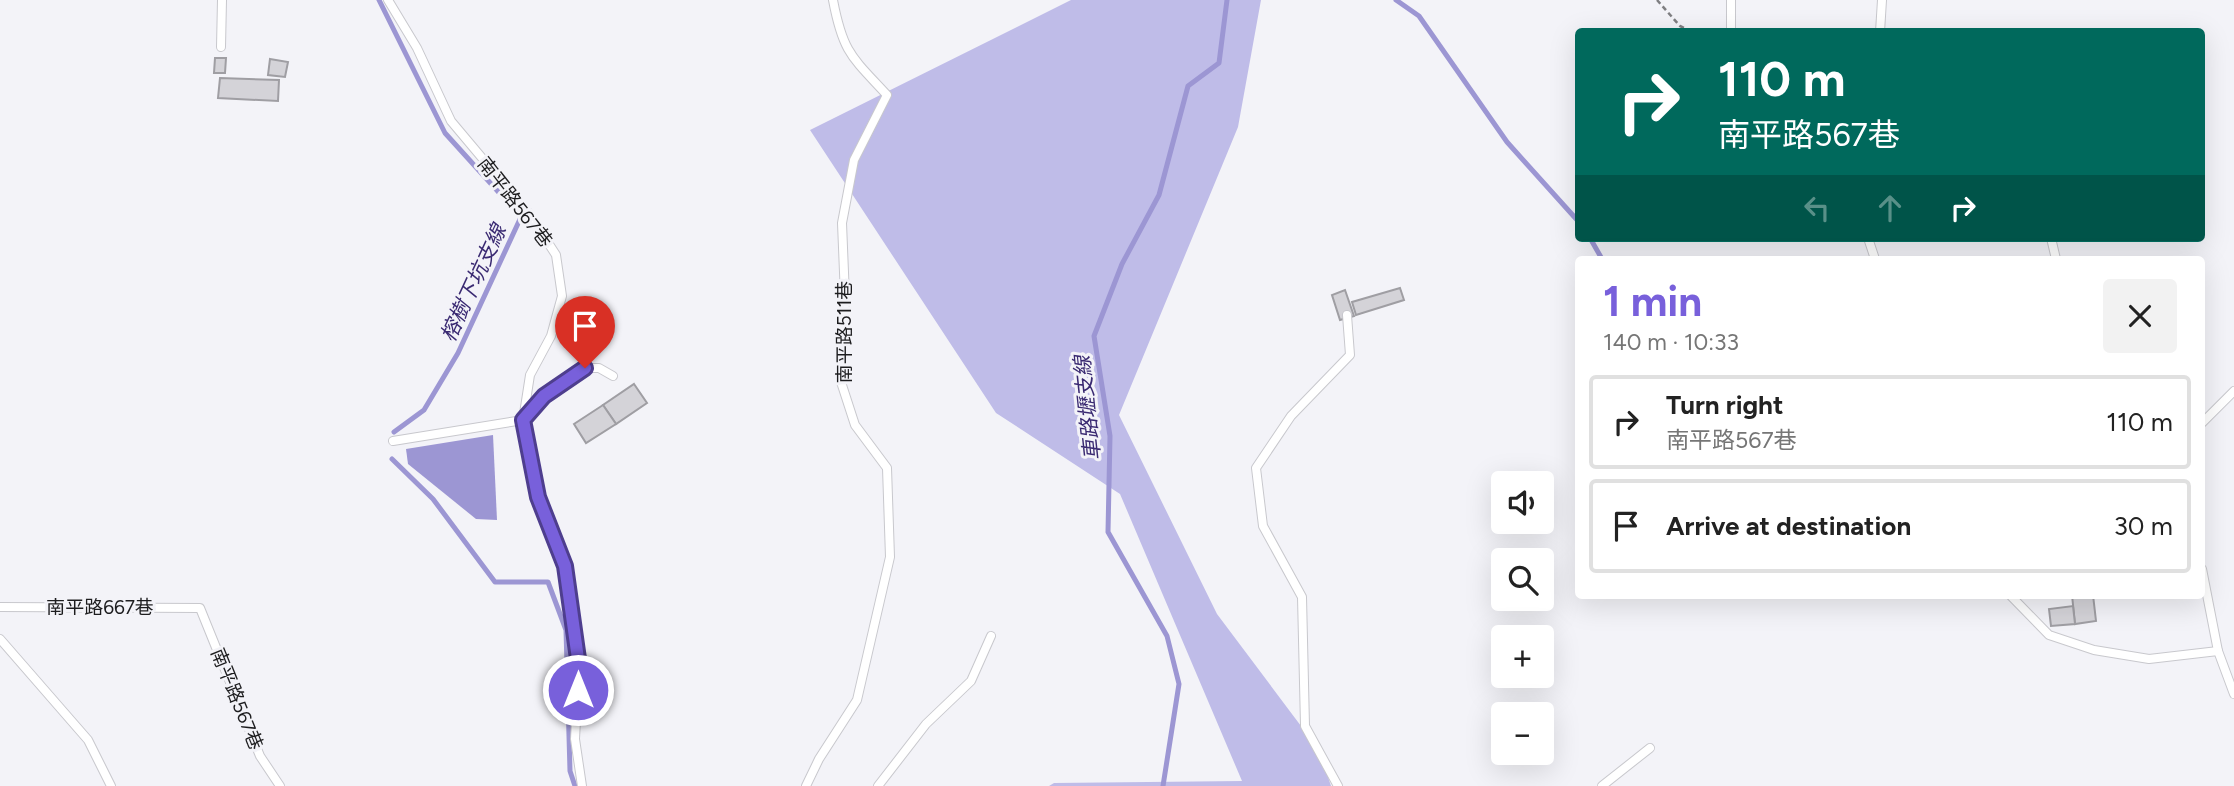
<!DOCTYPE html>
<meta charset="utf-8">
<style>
:root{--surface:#fff;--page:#f2f2f2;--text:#222;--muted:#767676;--line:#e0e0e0;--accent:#7860db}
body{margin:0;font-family:Figtree,"Noto Sans TC",sans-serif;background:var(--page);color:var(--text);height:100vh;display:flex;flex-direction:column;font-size:26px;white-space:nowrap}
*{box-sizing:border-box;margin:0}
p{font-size:23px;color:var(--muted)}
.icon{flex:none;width:38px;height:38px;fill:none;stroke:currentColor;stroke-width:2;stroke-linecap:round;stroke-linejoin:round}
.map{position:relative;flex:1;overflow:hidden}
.panel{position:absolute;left:1575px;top:256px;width:630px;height:343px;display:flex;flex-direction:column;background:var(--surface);border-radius:7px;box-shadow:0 7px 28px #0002}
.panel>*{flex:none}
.guide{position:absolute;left:1575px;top:28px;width:630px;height:214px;border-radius:7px;box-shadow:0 7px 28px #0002;background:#00695c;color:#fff;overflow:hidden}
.buttons{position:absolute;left:1491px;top:471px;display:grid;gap:14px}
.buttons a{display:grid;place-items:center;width:63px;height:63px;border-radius:7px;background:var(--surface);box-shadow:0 7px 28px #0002;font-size:35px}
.pin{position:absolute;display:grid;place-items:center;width:60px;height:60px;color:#fff;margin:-72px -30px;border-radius:50% 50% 50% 0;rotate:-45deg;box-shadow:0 0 7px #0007}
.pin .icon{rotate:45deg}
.me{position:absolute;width:77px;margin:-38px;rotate:0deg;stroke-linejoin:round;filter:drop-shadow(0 0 5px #0008)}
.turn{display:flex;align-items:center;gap:24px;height:147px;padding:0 28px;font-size:32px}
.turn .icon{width:91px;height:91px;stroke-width:2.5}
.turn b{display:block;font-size:49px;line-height:60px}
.lanes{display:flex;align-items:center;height:66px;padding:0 28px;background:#0003;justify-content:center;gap:35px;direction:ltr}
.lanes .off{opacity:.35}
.round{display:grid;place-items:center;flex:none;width:74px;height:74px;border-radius:7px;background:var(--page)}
.summary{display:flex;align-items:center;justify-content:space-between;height:119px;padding:0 28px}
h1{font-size:42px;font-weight:700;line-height:52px;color:var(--accent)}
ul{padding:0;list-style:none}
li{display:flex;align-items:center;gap:21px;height:94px;margin:0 14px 10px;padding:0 14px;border:4px solid var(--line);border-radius:7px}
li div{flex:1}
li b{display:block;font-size:26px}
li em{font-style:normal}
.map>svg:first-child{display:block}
</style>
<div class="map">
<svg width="2234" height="786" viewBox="0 0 2234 786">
<rect width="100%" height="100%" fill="#f3f3f8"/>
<!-- green -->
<polygon fill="#bfbce8" points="1071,0 1261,0 1238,127 1119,415 1217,614 1319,750 1331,786 1049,786 1054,783 1242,781 1120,494 996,413 810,130"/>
<!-- water -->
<polygon fill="#9c96d3" points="493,435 497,520 476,519 408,464 406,449"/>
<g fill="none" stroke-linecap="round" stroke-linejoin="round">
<!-- stream -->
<g stroke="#9c96d3" stroke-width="5">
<polyline points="379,0 445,133 521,217 458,353 424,410 394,432"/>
<polyline points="1396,0 1419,16 1507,142 1578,221"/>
<polyline points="1590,238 1602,259"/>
<polyline points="392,459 433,499 495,582 548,582 566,630 570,771 575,786"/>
<polyline points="1163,786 1179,684 1167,636 1108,532 1110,436 1094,336 1122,264 1159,195 1188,86 1219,63 1227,0"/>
</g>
</g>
<!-- building -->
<g fill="#d4d3d8" stroke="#9f9ea3" stroke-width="2">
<polygon points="215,58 226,58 225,73 214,73"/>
<polygon points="270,59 288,62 285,77 268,75"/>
<polygon points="220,78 279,80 278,101 218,98"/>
<polygon points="1400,288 1404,300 1356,315 1352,302"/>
<polygon points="1345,290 1354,316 1340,320 1332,295"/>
<polygon points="634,384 647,403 616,424 603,405"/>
<polygon points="603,405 616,424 586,443 574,424"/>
<polygon points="2072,595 2093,595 2096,621 2075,624"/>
<polygon points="2073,606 2075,624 2051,626 2049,609"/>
</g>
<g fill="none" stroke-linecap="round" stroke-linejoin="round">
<!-- lane casing -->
<g stroke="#c8c8cd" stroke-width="10">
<g id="lane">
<polyline points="388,0 417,48 451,121 530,215 556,255 562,296 551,336 530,375 523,420 538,497 565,566 579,666 575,739 582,786"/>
<polyline points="1731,32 1731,0"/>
<polyline points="1880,32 1882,0"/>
<polyline points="221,47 222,0"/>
<polyline points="1868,238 1875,259"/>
<polyline points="2051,238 2056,259"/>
<polyline points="2202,423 2234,391"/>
<polyline points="393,441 523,420 544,396 585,368 599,368 613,376"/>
<polyline points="2202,569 2218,651 2234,694"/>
<polyline points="2010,595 2049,635 2094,650 2149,659 2218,651"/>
<polyline points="0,607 200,608 260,756 280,786"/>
<polyline points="0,639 88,740 111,786"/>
<path d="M806,786L819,759L857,700L890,557L887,468L855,425L841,382L845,297L842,223L854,160L887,95C852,57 843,53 833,0"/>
<polyline points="878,786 926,724 971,681 991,636"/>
<polyline points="1338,786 1305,726 1302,597 1263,526 1256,468 1291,416 1350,355 1347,315"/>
<polyline points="1602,786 1650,748"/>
</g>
</g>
<!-- path -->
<polyline stroke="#7f7f82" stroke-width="2.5" stroke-dasharray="5 3.5" stroke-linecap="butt" points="1657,0 1680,26 1693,32"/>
<!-- lane -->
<use href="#lane" stroke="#fff" stroke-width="8"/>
</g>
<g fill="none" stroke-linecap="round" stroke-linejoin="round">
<!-- route casing -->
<g stroke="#4e3e8e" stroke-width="18">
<polyline id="route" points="578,690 579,666 565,566 538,497 523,420 544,396 585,368"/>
</g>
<!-- route -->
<use href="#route" stroke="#7860db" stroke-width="12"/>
</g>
<g text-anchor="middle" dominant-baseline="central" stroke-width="6" stroke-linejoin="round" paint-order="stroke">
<!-- street labels -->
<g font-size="19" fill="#1d1d1f" stroke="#f3f3f8">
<text transform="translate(515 202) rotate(52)">南平路567巷</text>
<text transform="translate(844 332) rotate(-90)">南平路511巷</text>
<text x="100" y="607">南平路667巷</text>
<text transform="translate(237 699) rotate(68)">南平路567巷</text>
</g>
<!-- water labels -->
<g font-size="21" font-style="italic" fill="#3a2a72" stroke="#f3f3f8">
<text transform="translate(473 283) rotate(-65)">榕樹下坑支線</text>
<text transform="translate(1087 408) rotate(-96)">車路壢支線</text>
</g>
</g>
</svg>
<div class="buttons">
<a><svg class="icon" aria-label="sound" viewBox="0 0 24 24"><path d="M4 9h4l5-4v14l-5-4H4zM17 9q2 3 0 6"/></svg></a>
<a><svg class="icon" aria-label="search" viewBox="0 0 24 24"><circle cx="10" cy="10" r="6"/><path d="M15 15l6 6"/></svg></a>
<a>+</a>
<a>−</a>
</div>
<div class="pin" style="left:585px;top:368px;background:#d93025"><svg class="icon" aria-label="arrive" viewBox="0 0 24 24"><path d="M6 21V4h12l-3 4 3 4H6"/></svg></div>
<svg class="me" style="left:578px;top:690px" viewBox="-20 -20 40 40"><circle r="17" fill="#7860db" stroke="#fff" stroke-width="3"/><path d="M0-11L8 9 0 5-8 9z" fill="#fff"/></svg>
<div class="guide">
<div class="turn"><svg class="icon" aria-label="right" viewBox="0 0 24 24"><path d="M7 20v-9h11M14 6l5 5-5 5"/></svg><div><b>110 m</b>南平路567巷</div></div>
<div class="lanes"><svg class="icon off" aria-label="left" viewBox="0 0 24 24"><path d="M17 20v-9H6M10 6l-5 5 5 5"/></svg><svg class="icon off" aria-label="ahead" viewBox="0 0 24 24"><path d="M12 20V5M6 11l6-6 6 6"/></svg><svg class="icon" aria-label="right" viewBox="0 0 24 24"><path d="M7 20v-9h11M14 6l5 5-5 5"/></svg></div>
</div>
<section class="panel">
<div class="summary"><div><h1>1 min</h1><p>140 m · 10:33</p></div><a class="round"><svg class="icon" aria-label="close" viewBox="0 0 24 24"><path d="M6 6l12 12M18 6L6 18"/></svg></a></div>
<ul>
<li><svg class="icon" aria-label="right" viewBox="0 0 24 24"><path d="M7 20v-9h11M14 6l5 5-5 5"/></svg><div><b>Turn right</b><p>南平路567巷</p></div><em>110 m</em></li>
<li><svg class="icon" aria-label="arrive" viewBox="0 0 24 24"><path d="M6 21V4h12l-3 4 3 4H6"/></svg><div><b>Arrive at destination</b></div><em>30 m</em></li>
</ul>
</section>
</div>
